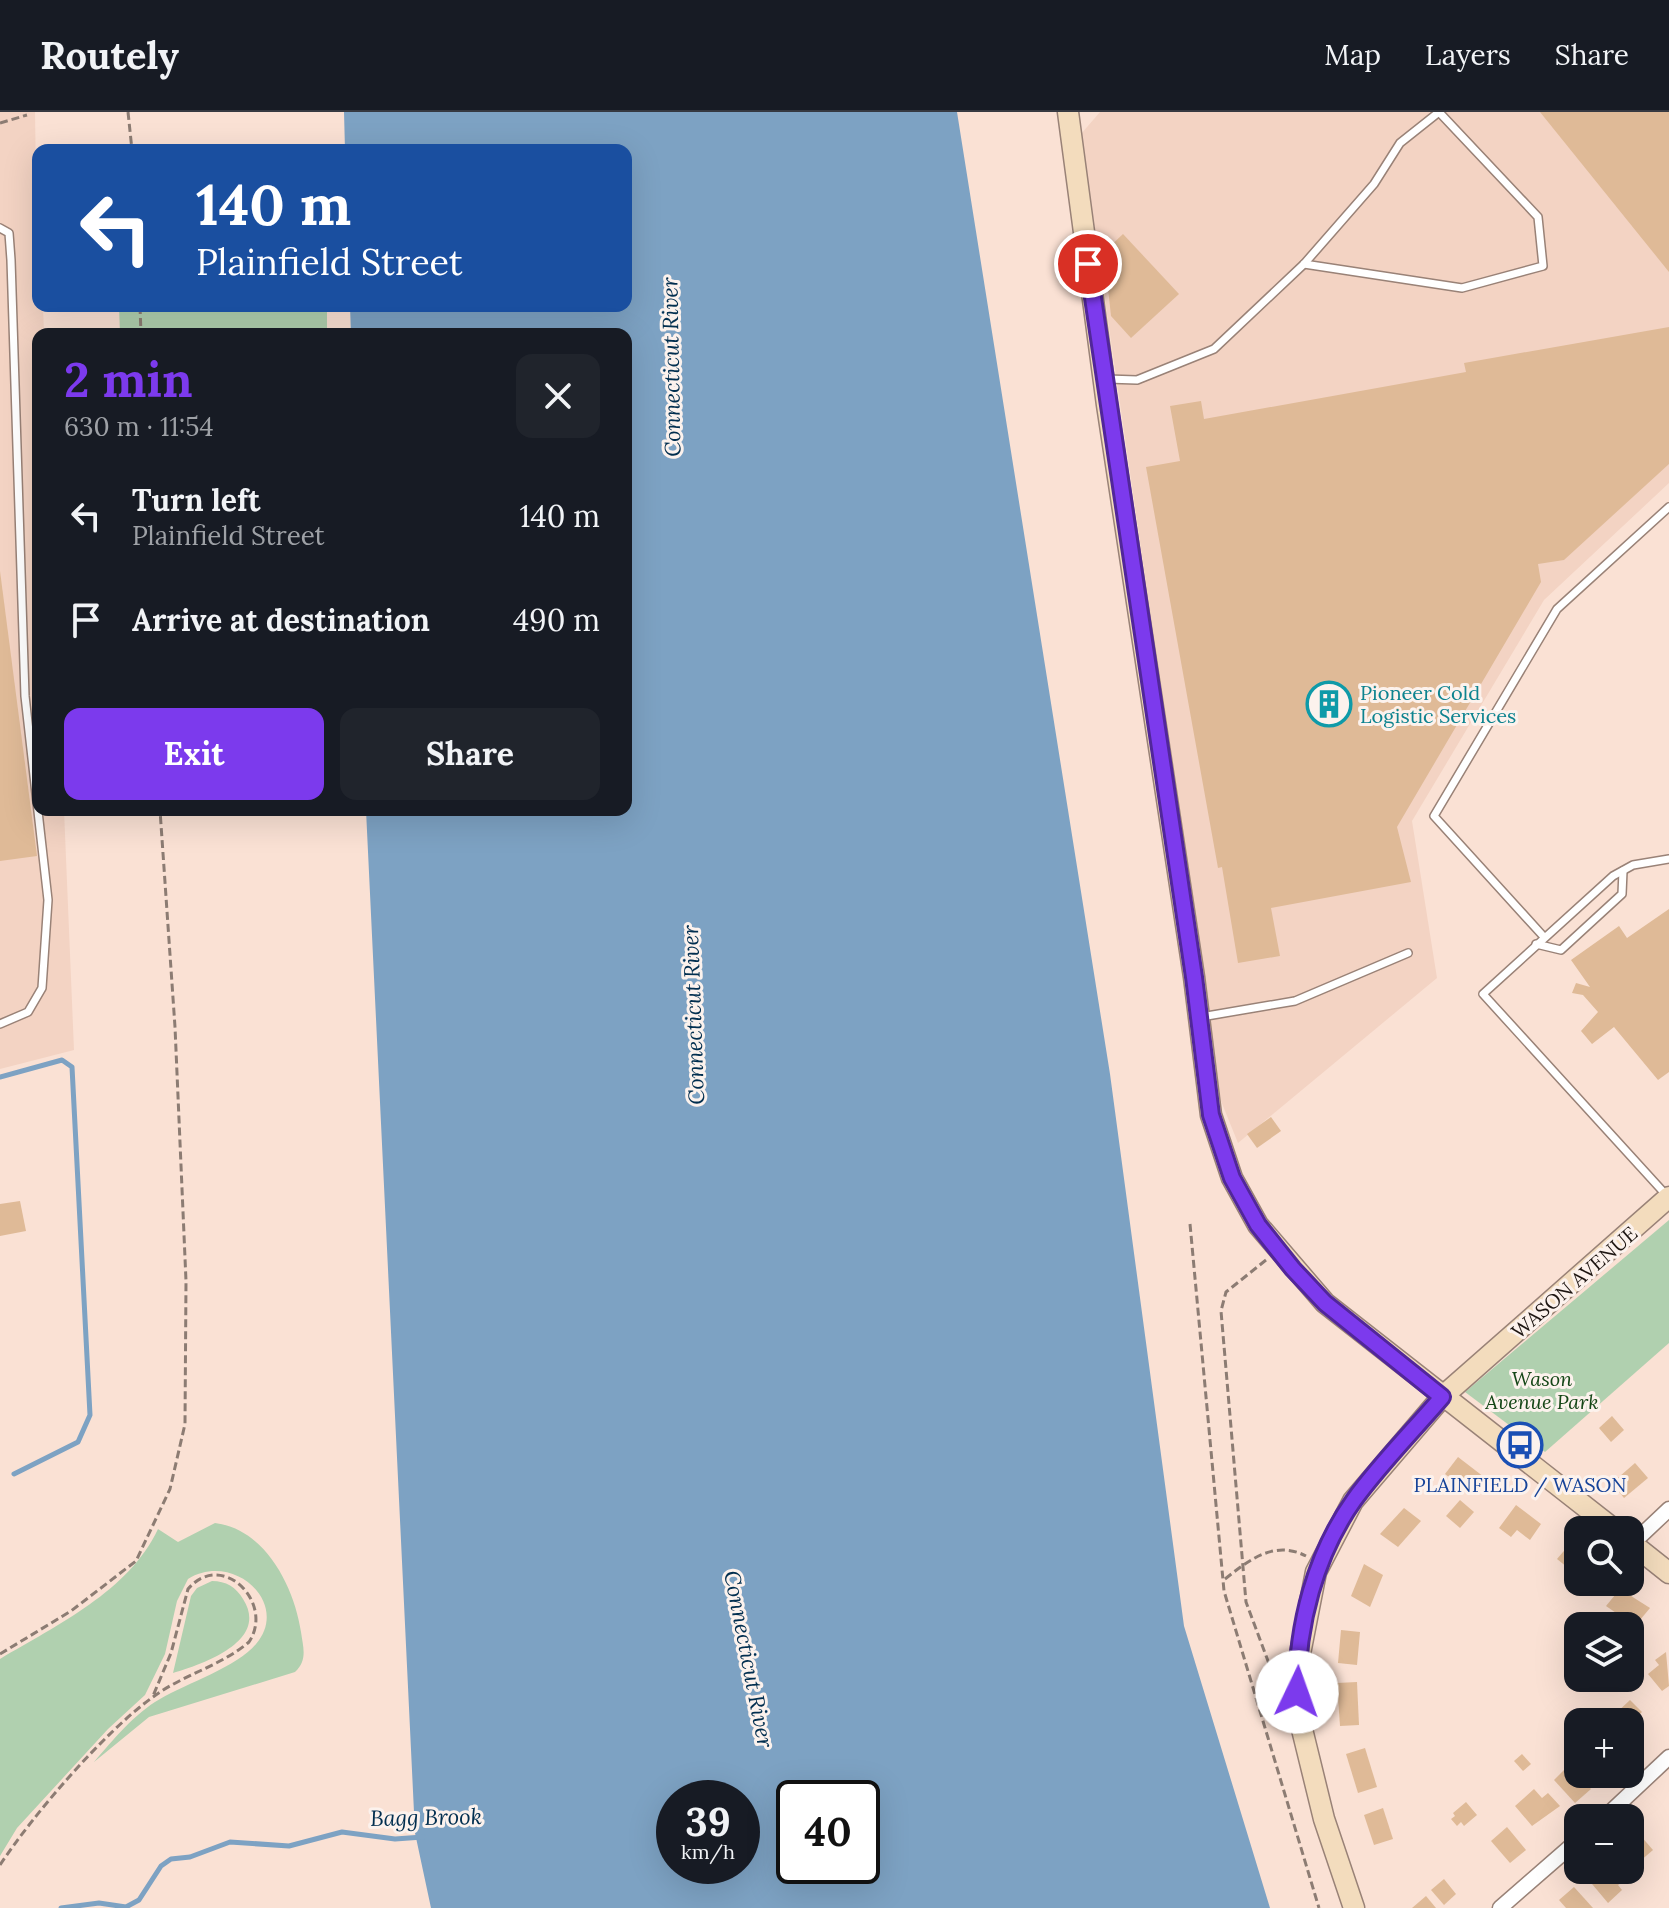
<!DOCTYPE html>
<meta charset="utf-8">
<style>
:root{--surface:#171b24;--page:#20242c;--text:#f1f3f6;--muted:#9ea1a6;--line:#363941;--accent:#7c3aed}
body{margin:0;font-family:Lora,serif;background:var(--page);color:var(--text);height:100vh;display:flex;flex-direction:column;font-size:30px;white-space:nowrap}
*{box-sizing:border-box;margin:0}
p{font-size:26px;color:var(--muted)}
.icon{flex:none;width:44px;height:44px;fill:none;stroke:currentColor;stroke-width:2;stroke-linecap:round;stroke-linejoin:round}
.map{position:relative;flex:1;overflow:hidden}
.details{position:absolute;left:32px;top:216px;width:600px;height:488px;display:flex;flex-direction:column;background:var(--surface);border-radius:16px;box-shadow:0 8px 32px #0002}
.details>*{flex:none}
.banner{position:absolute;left:32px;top:32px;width:600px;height:168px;border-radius:16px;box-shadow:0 8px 32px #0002;background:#1a4fa0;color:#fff;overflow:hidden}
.controls{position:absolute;left:1564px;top:1404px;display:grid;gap:16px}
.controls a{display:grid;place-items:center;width:80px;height:80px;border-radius:16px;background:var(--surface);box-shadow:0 8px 32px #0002;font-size:40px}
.speed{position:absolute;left:656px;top:1668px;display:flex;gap:16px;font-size:40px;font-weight:700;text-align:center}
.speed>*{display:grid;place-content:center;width:104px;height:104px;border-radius:50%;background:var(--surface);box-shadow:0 8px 32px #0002;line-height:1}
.speed small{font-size:20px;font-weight:400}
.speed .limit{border:4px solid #111;border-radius:12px;background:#fff;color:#111}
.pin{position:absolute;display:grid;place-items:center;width:68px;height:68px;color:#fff;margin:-34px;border:4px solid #fff;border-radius:50%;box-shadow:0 2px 8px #0007}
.me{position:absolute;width:88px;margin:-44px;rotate:3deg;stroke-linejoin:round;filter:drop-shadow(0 0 6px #0008)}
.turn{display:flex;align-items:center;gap:28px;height:168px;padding:0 32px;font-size:36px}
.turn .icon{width:104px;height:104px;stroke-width:2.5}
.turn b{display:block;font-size:56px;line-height:68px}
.round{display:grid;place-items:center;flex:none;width:84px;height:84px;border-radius:16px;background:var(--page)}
.summary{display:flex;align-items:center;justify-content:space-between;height:136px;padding:0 32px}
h1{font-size:48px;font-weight:700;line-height:60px;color:var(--accent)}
.primary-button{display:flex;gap:16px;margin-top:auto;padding:16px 32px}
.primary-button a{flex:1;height:92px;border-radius:16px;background:var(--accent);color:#fff;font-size:32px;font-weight:700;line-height:92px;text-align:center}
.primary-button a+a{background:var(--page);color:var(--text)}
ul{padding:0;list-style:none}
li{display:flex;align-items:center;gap:24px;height:104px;padding:0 32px}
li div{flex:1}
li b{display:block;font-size:30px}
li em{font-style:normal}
header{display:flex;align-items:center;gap:48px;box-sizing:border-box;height:112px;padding:0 40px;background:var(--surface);border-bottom:2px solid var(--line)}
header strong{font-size:38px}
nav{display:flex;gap:44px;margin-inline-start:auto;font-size:28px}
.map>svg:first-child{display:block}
</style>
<header>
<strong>Routely</strong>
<nav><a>Map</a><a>Layers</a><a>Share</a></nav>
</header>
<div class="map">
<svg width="1669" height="1796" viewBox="0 0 1669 1796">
<rect width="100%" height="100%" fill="#fae1d4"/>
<!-- built -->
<g fill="#f3d3c3">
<polygon points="0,0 35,0 38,194 43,194 44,222 38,222 38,698 64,698 74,938 0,957"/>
<polygon points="1100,0 1669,0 1669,371 1544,488 1412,709 1437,866 1238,1031 1221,989 1081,22"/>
</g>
<!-- green -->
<g fill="#b0d0af">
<polygon points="119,194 327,194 327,222 120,222"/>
<polygon points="1669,1108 1669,1231 1545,1340 1465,1280"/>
<path d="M215,1411C265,1417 294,1474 301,1520C303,1535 308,1548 295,1560L149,1605L94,1650C113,1628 135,1601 160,1587C187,1571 237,1555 256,1532C291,1491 233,1439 188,1467L177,1489L165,1542L145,1583L108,1617L17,1716L0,1744V1547C57,1513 129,1479 158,1417L178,1430Z"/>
<path d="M212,1469C226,1469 236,1475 243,1487C270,1529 203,1552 173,1561L191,1484L197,1476Z"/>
</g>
<!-- water -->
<path fill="#7da2c3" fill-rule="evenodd" d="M344,0H957L1110,962L1184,1514L1270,1796H431L415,1721L366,698H626V222H351L350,194H626V38H345ZM674,1686H742V1754H674ZM794,1686H862V1754H794Z"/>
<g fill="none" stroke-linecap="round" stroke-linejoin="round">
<!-- stream -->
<g stroke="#7da2c3" stroke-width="5">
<polyline points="0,965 62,948 72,955 90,1303 78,1330 14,1362"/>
<polyline points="61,1796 99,1791 126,1795 139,1788 161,1754 171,1747 190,1745 230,1730 289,1734 342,1720 395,1727 423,1725"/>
</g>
</g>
<!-- building -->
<g fill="#dfba97">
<polygon points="1540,0 1669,0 1669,160"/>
<polygon points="1123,122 1179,182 1131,226 1111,204 1104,140"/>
<polygon points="1669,215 1669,352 1564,448 1538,452 1541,470 1397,715 1411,770 1271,796 1280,844 1238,851 1222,755 1218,756 1146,355 1180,349 1170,294 1201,289 1204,307 1466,260 1464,251"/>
<polygon points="0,459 37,744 0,749"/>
<polygon points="1669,797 1669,960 1658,968 1614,915 1592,932 1581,919 1598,900 1583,883 1572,881 1576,871 1590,875 1571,848 1619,814 1627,826"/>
<polygon points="1271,1005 1281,1019 1257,1036 1247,1022"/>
<polygon points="20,1089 26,1119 0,1124 0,1092"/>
<polygon points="1612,1304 1624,1318 1611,1330 1599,1316"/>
<polygon points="1458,1345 1484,1365 1471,1382 1445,1362"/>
<polygon points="1635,1351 1648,1366 1624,1386 1612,1371"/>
<polygon points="1460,1388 1474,1400 1460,1416 1446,1404"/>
<polygon points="1516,1393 1541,1412 1530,1428 1517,1418 1511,1425 1499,1416"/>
<polygon points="1404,1396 1421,1409 1398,1435 1380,1422"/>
<polygon points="1569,1433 1578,1440 1578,1464 1557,1447"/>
<polygon points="1364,1452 1383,1463 1370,1495 1351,1484"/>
<polygon points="1620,1477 1650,1496 1635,1514 1606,1494"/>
<polygon points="1341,1518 1360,1520 1357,1553 1338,1551"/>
<polygon points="1666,1540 1669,1574 1662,1579 1648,1562 1659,1553 1655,1548"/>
<polygon points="1357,1570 1359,1613 1340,1614 1337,1571"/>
<polygon points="1630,1588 1642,1600 1632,1610 1617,1610 1612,1605"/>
<polygon points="1365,1636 1377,1675 1358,1681 1346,1642"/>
<polygon points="1522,1642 1531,1652 1523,1659 1514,1649"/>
<polygon points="1569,1653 1591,1677 1575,1691 1554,1668"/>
<polygon points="1534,1677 1542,1686 1548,1681 1560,1694 1532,1714 1515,1694"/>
<polygon points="1466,1690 1477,1703 1464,1714 1461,1710 1457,1714 1451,1707 1455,1704 1453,1701"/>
<polygon points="1383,1696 1393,1727 1374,1733 1364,1703"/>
<polygon points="1507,1715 1526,1738 1510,1751 1491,1729"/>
<polygon points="1640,1723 1653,1738 1632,1756 1630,1731"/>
<polygon points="1596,1758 1603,1758 1608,1764 1612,1761 1621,1771 1618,1773 1622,1778 1608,1791 1587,1766"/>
<polygon points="1444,1767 1456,1782 1444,1793 1431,1778"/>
<polygon points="1574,1775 1593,1796 1566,1796 1559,1788"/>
<polygon points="1426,1784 1436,1796 1412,1796"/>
</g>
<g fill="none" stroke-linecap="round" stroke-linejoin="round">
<!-- lane casing -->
<g stroke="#998277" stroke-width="10">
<g id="lane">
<polyline points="0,116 9,121 11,148 25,584 48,788 42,876 28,900 0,912"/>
<polyline points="1304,152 1462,176 1543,154 1538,105 1439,0"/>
<polyline points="1107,267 1137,268 1214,237 1304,152 1374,72 1400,31 1439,0"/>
<polyline points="1544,825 1434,704 1557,497 1669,395"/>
<polyline points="1536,832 1561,838 1622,782 1623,759"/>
<polyline points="1201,905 1295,889 1408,841"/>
<polyline points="1668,1085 1483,882 1613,764 1633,753 1669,747"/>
</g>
</g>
<!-- street casing -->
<g stroke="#998277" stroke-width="17">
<g id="street">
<polyline points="1632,1432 1669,1397"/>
<polyline points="1604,1706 1669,1645"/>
<polyline points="1500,1796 1578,1728"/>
</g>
</g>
<!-- secondary casing -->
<g stroke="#998277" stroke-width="23">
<g id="secondary">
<polyline points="1068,0 1107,293 1194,865 1211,1003 1232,1066 1258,1113 1325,1191 1615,1418"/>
<polyline points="1630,1430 1669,1461"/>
<polyline points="1354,1796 1324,1707 1299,1605 1297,1557 1316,1460 1353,1389 1442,1285 1669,1085"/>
</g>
</g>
<!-- path -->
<g stroke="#8c7c73" stroke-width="3" stroke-dasharray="8 4" stroke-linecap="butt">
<polyline points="128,0 132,38"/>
<polyline points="0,11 27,3"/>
<polyline points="140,194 141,222"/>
<polyline points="1190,1112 1224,1479 1319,1796"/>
<polyline points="1266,1148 1226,1180 1221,1199 1246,1490 1274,1565 1279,1568"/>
<path d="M1225,1467C1250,1447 1275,1428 1306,1444"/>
<polyline points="0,1542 71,1499 136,1449 170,1377 185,1312 186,1169 175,915 160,698"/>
<path d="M0,1753C33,1703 104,1620 153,1585C182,1563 221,1554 249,1530C275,1491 222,1437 188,1477L171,1541L153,1584"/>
</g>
<!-- lane -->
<use href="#lane" stroke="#fff" stroke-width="7"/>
<!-- street -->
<use href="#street" stroke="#fff" stroke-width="14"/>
<!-- secondary -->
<use href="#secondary" stroke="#f3dcbd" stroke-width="20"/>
</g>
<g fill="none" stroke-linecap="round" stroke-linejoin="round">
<!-- route casing -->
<g stroke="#51269a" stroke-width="20">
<path id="route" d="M1088,152L1194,865L1211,1003L1232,1066L1258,1113L1293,1157L1325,1191L1442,1285C1413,1319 1380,1352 1354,1388C1315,1443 1297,1513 1297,1580"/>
</g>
<!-- route -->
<use href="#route" stroke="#7c3aed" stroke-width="14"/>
</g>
<!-- icons -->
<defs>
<g id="building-ring" transform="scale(2.3)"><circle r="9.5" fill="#fcf2ed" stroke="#0f9aa8" stroke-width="1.5"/><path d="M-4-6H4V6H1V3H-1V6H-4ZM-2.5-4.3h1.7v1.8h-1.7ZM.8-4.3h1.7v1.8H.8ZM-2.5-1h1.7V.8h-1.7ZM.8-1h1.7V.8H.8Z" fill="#0f9aa8"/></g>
<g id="bus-ring" transform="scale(2.3)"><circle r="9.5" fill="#fcf2ed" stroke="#1a4fb4" stroke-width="1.5"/><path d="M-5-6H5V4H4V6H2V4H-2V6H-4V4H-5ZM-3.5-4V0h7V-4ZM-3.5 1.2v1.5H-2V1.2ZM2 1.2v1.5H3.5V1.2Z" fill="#1a4fb4"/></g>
</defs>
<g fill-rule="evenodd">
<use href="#building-ring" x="1329" y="592"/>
<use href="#bus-ring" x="1520" y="1333"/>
</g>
<g text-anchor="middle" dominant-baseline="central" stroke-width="6" stroke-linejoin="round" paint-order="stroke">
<!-- culture labels -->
<g font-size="20" fill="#0d838f" stroke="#fcf2ed" text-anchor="start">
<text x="1360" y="580">Pioneer Cold<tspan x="1360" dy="23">Logistic Services</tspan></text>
</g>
<!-- street labels -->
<g font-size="20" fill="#1d1511" stroke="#fcf2ed">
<text transform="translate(1574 1170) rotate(-41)">WASON AVENUE</text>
</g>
<!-- park labels -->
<g font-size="20" font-style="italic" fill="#144616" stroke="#fcf2ed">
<text x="1542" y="1266">Wason<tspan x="1542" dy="23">Avenue Park</tspan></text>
</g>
<!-- transit labels -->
<g font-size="20" fill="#164399" stroke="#fcf2ed">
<text x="1520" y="1372">PLAINFIELD / WASON</text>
</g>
<!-- water labels -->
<g font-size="22" font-style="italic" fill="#012e4f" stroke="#fcf2ed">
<text transform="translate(671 255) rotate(-91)">Connecticut River</text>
<text transform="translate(693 903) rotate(-92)">Connecticut River</text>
<text transform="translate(749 1547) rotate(79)">Connecticut River</text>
<text transform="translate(426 1705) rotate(-1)">Bagg Brook</text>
</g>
</g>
</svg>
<div class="controls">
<a><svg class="icon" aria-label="search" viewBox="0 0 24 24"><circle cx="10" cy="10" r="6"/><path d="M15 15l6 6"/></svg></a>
<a><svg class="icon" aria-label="layers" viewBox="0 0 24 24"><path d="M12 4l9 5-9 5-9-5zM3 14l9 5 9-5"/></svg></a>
<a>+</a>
<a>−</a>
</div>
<div class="speed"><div>39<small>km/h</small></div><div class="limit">40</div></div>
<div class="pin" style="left:1088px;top:152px;background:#d93025"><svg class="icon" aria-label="arrive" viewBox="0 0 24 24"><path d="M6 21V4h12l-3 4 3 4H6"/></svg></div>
<svg class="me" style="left:1297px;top:1580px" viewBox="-20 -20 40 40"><circle r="19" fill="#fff"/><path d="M0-13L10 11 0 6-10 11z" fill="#7c3aed"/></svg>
<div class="banner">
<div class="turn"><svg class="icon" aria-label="left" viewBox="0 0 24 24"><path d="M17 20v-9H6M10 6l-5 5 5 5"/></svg><div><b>140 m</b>Plainfield Street</div></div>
</div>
<section class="details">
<div class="summary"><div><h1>2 min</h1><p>630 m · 11:54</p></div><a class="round"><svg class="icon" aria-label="close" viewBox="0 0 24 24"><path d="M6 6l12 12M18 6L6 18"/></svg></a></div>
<ul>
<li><svg class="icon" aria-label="left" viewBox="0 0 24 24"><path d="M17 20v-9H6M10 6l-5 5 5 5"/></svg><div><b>Turn left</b><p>Plainfield Street</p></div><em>140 m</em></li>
<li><svg class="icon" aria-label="arrive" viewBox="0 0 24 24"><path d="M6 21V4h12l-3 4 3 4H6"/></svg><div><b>Arrive at destination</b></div><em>490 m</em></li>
</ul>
<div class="primary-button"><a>Exit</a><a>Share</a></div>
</section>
</div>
